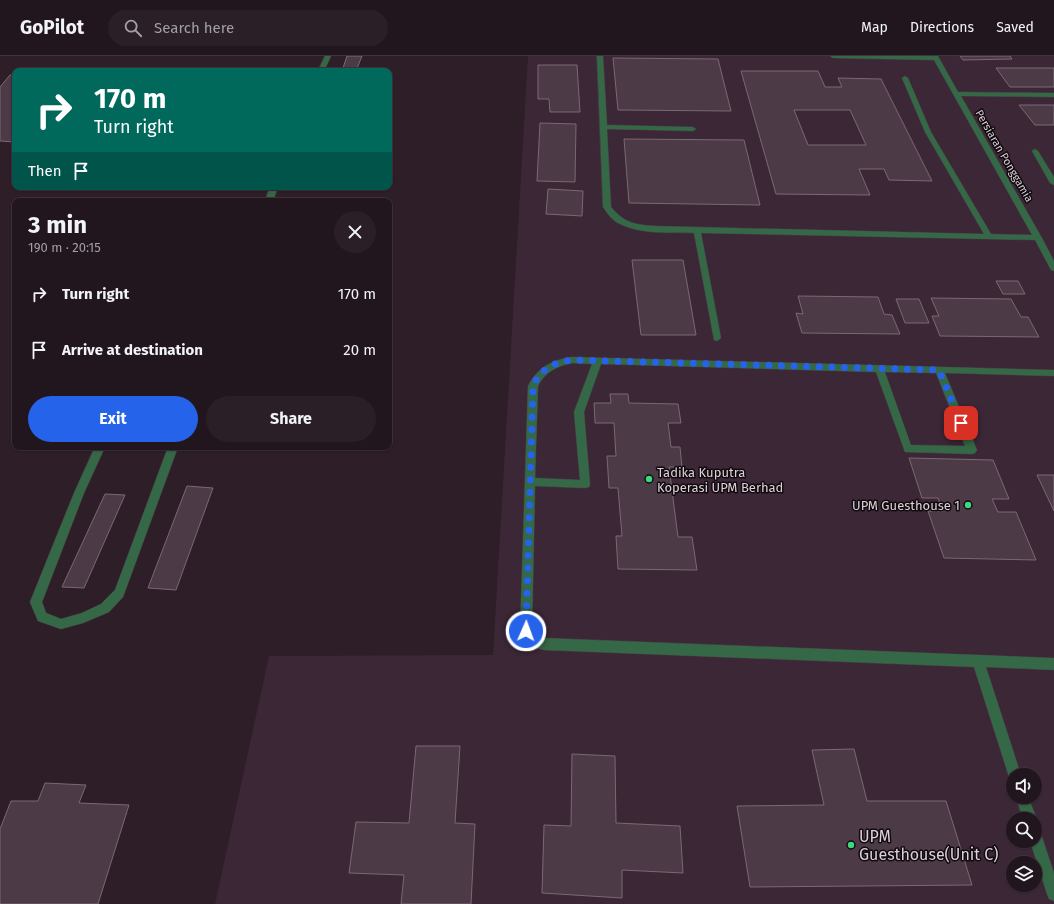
<!DOCTYPE html>
<meta charset="utf-8">
<style>
:root{--surface:#22161e;--page:#2a1f27;--text:#f1f3f6;--muted:#a29fa4;--line:#3f353c;--accent:#2563eb}
body{margin:0;font-family:"Fira Sans",sans-serif;background:var(--page);color:var(--text);height:100vh;display:flex;flex-direction:column;font-size:15px;white-space:nowrap}
*{box-sizing:border-box;margin:0}
p{font-size:13px;color:var(--muted)}
.icon{flex:none;width:22px;height:22px;fill:none;stroke:currentColor;stroke-width:2;stroke-linecap:round;stroke-linejoin:round}
.map{position:relative;flex:1;overflow:hidden}
.drawer{position:absolute;left:12px;top:142px;width:380px;height:252px;display:flex;flex-direction:column;background:var(--surface);border-radius:8px;box-shadow:0 1px 3px #0004,0 0 0 1px var(--line)}
.drawer>*{flex:none}
.banner{position:absolute;left:12px;top:12px;width:380px;height:122px;border-radius:8px;box-shadow:0 1px 3px #0004,0 0 0 1px var(--line);background:#00695c;color:#fff;overflow:hidden}
.controls{position:absolute;left:1006px;top:712px;display:grid;gap:8px}
.controls a{display:grid;place-items:center;width:36px;height:36px;border-radius:50%;background:var(--surface);box-shadow:0 1px 3px #0004,0 0 0 1px var(--line);font-size:20px}
.pin{position:absolute;display:grid;place-items:center;width:34px;height:34px;color:#fff;margin:-17px;border-radius:8px;box-shadow:0 2px 6px #0006}
.me{position:absolute;width:44px;margin:-22px;rotate:2deg;stroke-linejoin:round;filter:drop-shadow(0 0 3px #0008)}
.turn{display:flex;align-items:center;gap:14px;height:84px;padding:0 16px;font-size:18px}
.turn .icon{width:52px;height:52px;stroke-width:2.5}
.turn b{display:block;font-size:28px;line-height:34px}
.then{display:flex;align-items:center;height:38px;padding:0 16px;background:#0003;gap:8px;font-size:15px}
.round{display:grid;place-items:center;flex:none;width:42px;height:42px;border-radius:21px;background:var(--page)}
.summary{display:flex;align-items:center;justify-content:space-between;height:68px;padding:0 16px}
h1{font-size:24px;font-weight:700;line-height:30px}
.primary-button{display:flex;gap:8px;margin-top:auto;padding:8px 16px}
.primary-button a{flex:1;height:46px;border-radius:24px;background:var(--accent);color:#fff;font-size:16px;font-weight:700;line-height:46px;text-align:center}
.primary-button a+a{background:var(--page);color:var(--text)}
ul{padding:0;list-style:none}
li{display:flex;align-items:center;gap:12px;height:56px;padding:0 16px}
li div{flex:1}
li b{display:block;font-size:15px}
li em{font-style:normal}
header{display:flex;align-items:center;gap:24px;box-sizing:border-box;height:56px;padding:0 20px;background:var(--surface);border-bottom:1px solid var(--line)}
header strong{font-size:19px}
nav{display:flex;gap:22px;margin-inline-start:auto;font-size:14px}
.search{width:280px;height:36px;background:var(--page);display:flex;align-items:center;gap:10px;box-sizing:border-box;padding:0 14px;border-radius:22px;color:var(--muted);font-size:15px}
.map>svg:first-child{display:block}
</style>
<header>
<strong>GoPilot</strong>
<div class="search"><svg class="icon" aria-label="search" viewBox="0 0 24 24"><circle cx="10" cy="10" r="6"/><path d="M15 15l6 6"/></svg>Search here</div>
<nav><a>Map</a><a>Directions</a><a>Saved</a></nav>
</header>
<div class="map">
<svg width="1054" height="848" viewBox="0 0 1054 848">
<rect width="100%" height="100%" fill="#2d1e28"/>
<!-- built -->
<path fill="#3c2736" fill-rule="evenodd" d="M528,0H1054V848H215L269,600L493,599ZM1013,719H1035V741H1013ZM1013,763H1035V785H1013ZM1013,807H1035V829H1013Z"/>
<!-- building -->
<g fill="#4c3b46" stroke="#7c6875" fill-rule="evenodd">
<polygon points="347,0 362,0 356,15 342,15"/>
<polygon points="960,0 1010,0 1012,3 963,4"/>
<polygon points="613,2 718,3 731,55 618,54"/>
<polygon points="538,9 577,9 580,56 550,56 549,43 538,43"/>
<polygon points="996,12 1054,12 1054,31 1010,31"/>
<path d="M741,15H818L825,31H842L838,22L881,23L932,125L889,124L884,113H859L870,139L776,138ZM794,54H850L866,89H808Z"/>
<polygon points="10,19 15,19 15,86 0,85 0,31"/>
<polygon points="1019,49 1054,49 1054,69 1035,69"/>
<polygon points="540,67 576,68 575,126 537,125"/>
<polygon points="624,83 744,84 760,149 629,147"/>
<polygon points="548,133 583,135 582,160 546,158"/>
<polygon points="632,204 683,204 696,279 641,279"/>
<polygon points="996,225 1018,225 1025,238 1003,238"/>
<polygon points="798,240 878,241 884,258 892,259 900,278 802,277 796,257 803,258"/>
<polygon points="931,242 1011,243 1021,261 1028,261 1039,281 940,280 932,260 939,260"/>
<polygon points="896,243 919,243 929,267 905,267"/>
<polygon points="610,338 628,338 629,347 678,348 681,367 668,367 671,391 680,391 682,411 669,411 678,481 692,481 697,514 618,513 616,480 622,480 618,432 609,432 607,400 616,400 614,367 595,367 594,347 611,347"/>
<polygon points="909,402 993,404 1009,443 992,443 998,456 1016,456 1036,504 944,502 928,455 943,455 938,442 922,442"/>
<polygon points="1037,419 1054,419 1054,455"/>
<polygon points="187,430 213,432 176,534 148,532"/>
<polygon points="105,438 125,439 84,532 62,531"/>
<polygon points="416,690 460,690 455,767 475,768 471,848 401,848 404,819 349,817 356,766 409,767"/>
<polygon points="854,693 867,745 946,745 972,829 750,831 737,750 824,749 812,694"/>
<polygon points="572,698 615,700 616,767 680,770 683,817 622,814 622,842 542,837 544,769 571,770"/>
<polygon points="45,727 86,729 79,747 129,749 98,848 0,848 0,773 11,745 38,745"/>
</g>
<g fill="none" stroke-linecap="round" stroke-linejoin="round">
<!-- minor casing -->
<g stroke="#493b44" stroke-width="1">
<g id="minor">
<polygon points="325,0 331,0 324,15 318,15"/>
<path d="M597,0H603L607,69L693,71L696,73L693,75L607,73L611,151C624,167 636,169 656,170L984,178L925,76L902,22L905,20L908,22L931,76L991,178L1032,179L934,4L833,2L830,0H938L958,36L1054,37V41L961,40L1042,182L1054,205V215L1051,214L1035,184L701,177L721,282L717,285L714,284L694,177C670,176 640,179 618,167C612,164 607,157 603,151Z"/>
<polygon points="1035,93 1038,95 1054,121 1054,129 1050,127 1032,95"/>
<polygon points="270,131 278,131 273,145 265,145"/>
<path d="M572,301L1054,314V320L945,317L977,394L975,397L972,398L905,396L876,316L601,308L584,356L590,428L589,431L585,432L535,430L532,575L534,580L544,582L1054,602V614L986,611L1021,719H1013V725L1010,724L974,611L544,594L526,589L520,575L528,330C538,311 552,304 572,301ZM572,307L592,308L574,356L580,424L535,422L538,330C545,316 557,310 572,307ZM885,316L936,317L965,390L911,389Z"/>
<polygon points="95,391 105,391 84,437 42,546 46,557 61,563 82,557 101,548 115,534 168,391 178,391 123,541 109,556 83,567 61,573 38,565 30,546 74,437"/>
<polygon points="1016,741 1028,741 1037,763 1035,767 1035,763 1023,763"/>
<polygon points="1035,773 1040,775 1054,817 1054,845 1049,843 1047,838 1030,785 1035,785"/>
</g>
</g>
<!-- minor -->
<use href="#minor" fill="#356846" fill-rule="evenodd"/>
</g>
<g fill="none" stroke-linecap="round" stroke-linejoin="round">
<!-- route -->
<path stroke="#2563eb" stroke-width="7" stroke-dasharray="0 12.6" d="M526,575L533,330C540,313 555,306 572,304L939,314L961,367"/>
</g>
<!-- markers -->
<g fill="#3dd77d" stroke="#110a0f" stroke-width="1.5">
<circle cx="649" cy="423" r="4"/>
<circle cx="968" cy="449" r="4"/>
<circle cx="851" cy="789" r="4"/>
</g>
<g text-anchor="middle" dominant-baseline="central" stroke-width="3" stroke-linejoin="round" paint-order="stroke">
<!-- far-street labels -->
<g font-size="11" fill="#dcd1d8" stroke="#110a0f">
<text transform="translate(1004 100) rotate(60)">Persiaran Ponggamia</text>
</g>
<!-- poi labels -->
<g font-size="13" fill="#dcd1d8" stroke="#110a0f" text-anchor="start">
<text x="657" y="416">Tadika Kuputra<tspan x="657" dy="15">Koperasi UPM Berhad</tspan></text>
<text x="960" y="449" text-anchor="end">UPM Guesthouse 1</text>
</g>
<!-- near-poi labels -->
<g font-size="16" fill="#dcd1d8" stroke="#110a0f" text-anchor="start">
<text x="859" y="780">UPM<tspan x="859" dy="18">Guesthouse(Unit C)</tspan></text>
</g>
</g>
</svg>
<div class="controls">
<a><svg class="icon" aria-label="sound" viewBox="0 0 24 24"><path d="M4 9h4l5-4v14l-5-4H4zM17 9q2 3 0 6"/></svg></a>
<a><svg class="icon" aria-label="search" viewBox="0 0 24 24"><circle cx="10" cy="10" r="6"/><path d="M15 15l6 6"/></svg></a>
<a><svg class="icon" aria-label="layers" viewBox="0 0 24 24"><path d="M12 4l9 5-9 5-9-5zM3 14l9 5 9-5"/></svg></a>
</div>
<div class="pin" style="left:961px;top:367px;background:#d93025"><svg class="icon" aria-label="arrive" viewBox="0 0 24 24"><path d="M6 21V4h12l-3 4 3 4H6"/></svg></div>
<svg class="me" style="left:526px;top:575px" viewBox="-20 -20 40 40"><circle r="17" fill="#2563eb" stroke="#fff" stroke-width="3"/><path d="M0-11L8 9 0 5-8 9z" fill="#fff"/></svg>
<div class="banner">
<div class="turn"><svg class="icon" aria-label="right" viewBox="0 0 24 24"><path d="M7 20v-9h11M14 6l5 5-5 5"/></svg><div><b>170 m</b>Turn right</div></div>
<div class="then">Then<svg class="icon" aria-label="arrive" viewBox="0 0 24 24"><path d="M6 21V4h12l-3 4 3 4H6"/></svg></div>
</div>
<section class="drawer">
<div class="summary"><div><h1>3 min</h1><p>190 m · 20:15</p></div><a class="round"><svg class="icon" aria-label="close" viewBox="0 0 24 24"><path d="M6 6l12 12M18 6L6 18"/></svg></a></div>
<ul>
<li><svg class="icon" aria-label="right" viewBox="0 0 24 24"><path d="M7 20v-9h11M14 6l5 5-5 5"/></svg><div><b>Turn right</b></div><em>170 m</em></li>
<li><svg class="icon" aria-label="arrive" viewBox="0 0 24 24"><path d="M6 21V4h12l-3 4 3 4H6"/></svg><div><b>Arrive at destination</b></div><em>20 m</em></li>
</ul>
<div class="primary-button"><a>Exit</a><a>Share</a></div>
</section>
</div>
